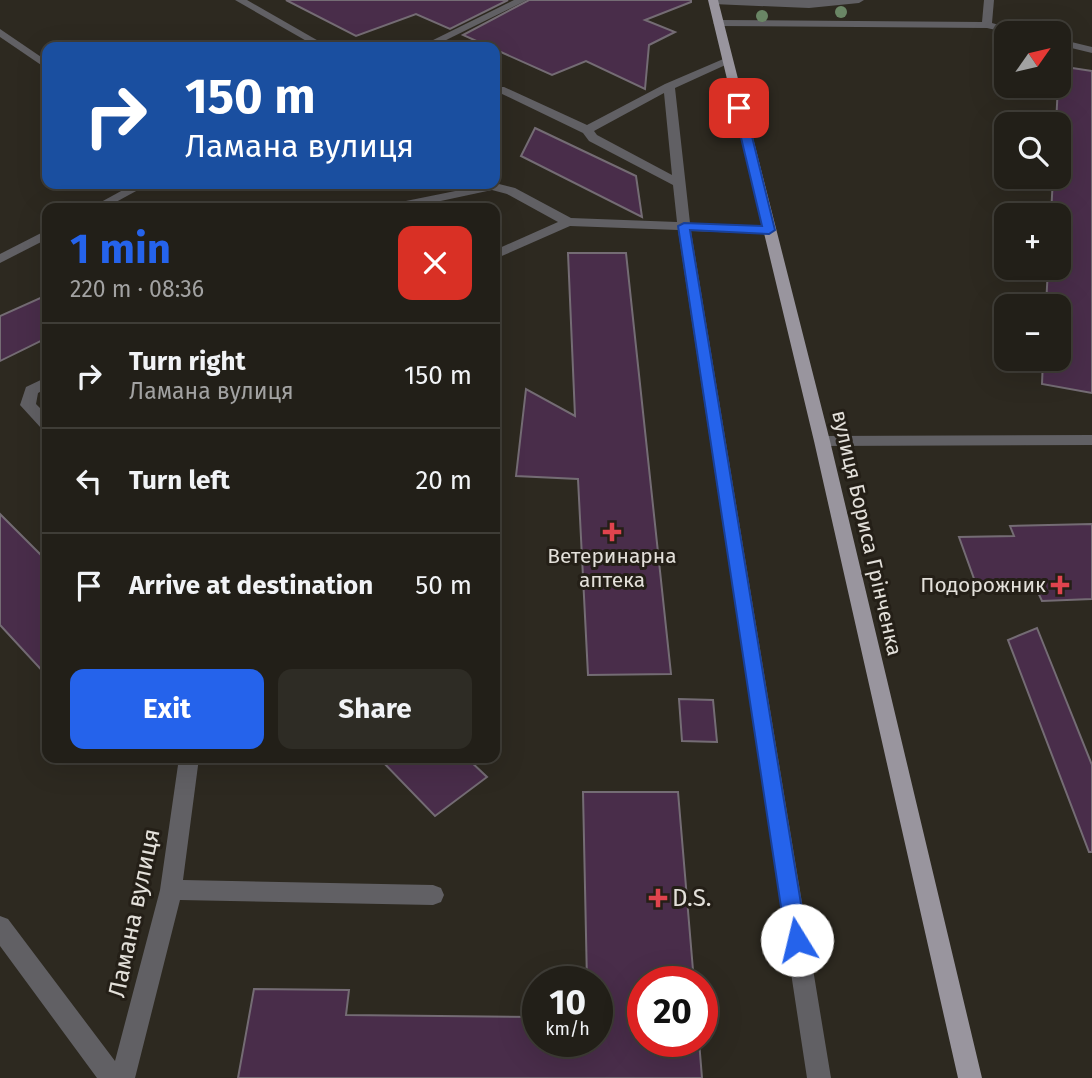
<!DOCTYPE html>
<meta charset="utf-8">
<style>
:root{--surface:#221f18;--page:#2e2c25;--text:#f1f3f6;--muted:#a2a2a2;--line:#3f3d37;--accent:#2563eb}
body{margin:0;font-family:"Fira Sans",sans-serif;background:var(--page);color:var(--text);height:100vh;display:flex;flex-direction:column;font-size:26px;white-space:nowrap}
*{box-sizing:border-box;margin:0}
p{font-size:23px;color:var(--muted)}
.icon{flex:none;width:38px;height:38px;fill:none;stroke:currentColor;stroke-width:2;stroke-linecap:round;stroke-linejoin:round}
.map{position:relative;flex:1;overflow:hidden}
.sheet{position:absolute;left:42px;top:203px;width:458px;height:560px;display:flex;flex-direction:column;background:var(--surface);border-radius:14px;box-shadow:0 7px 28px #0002,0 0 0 2px var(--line)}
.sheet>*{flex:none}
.top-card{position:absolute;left:42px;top:42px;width:458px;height:147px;border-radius:14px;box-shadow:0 7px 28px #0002,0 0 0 2px var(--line);background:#1a4fa0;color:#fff;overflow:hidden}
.needle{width:46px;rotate:56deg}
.buttons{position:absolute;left:994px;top:21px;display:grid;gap:14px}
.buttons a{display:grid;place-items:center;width:77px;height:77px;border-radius:14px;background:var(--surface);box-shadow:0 7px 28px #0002,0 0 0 2px var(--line);font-size:35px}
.speed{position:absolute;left:522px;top:966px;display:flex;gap:14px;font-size:35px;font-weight:700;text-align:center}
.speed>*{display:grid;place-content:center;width:91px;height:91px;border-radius:50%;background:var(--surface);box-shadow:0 7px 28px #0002,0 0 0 2px var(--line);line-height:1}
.speed small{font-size:18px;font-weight:400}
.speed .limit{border:10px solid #d22;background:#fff;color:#111}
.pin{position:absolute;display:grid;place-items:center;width:60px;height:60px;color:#fff;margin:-30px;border-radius:14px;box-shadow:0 4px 10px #0006}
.me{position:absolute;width:77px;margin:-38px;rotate:351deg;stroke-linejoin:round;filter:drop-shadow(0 0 5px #0008)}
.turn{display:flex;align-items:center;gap:24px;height:147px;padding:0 28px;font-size:32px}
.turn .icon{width:91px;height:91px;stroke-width:2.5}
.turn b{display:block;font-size:49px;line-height:60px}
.round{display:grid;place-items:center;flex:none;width:74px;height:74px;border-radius:14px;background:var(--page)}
.overview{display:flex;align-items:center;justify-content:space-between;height:119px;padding:0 28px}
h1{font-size:42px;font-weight:700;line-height:52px;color:var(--accent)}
.button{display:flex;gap:14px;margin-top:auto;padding:14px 28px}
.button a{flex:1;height:80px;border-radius:14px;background:var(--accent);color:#fff;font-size:28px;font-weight:700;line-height:80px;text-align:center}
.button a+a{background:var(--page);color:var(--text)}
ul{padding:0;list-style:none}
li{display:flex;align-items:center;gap:21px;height:105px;padding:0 28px;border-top:2px solid var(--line)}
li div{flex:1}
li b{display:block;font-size:26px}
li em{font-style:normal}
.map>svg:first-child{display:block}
</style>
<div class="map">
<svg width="1092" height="1078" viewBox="0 0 1092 1078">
<rect width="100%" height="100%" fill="#2d2920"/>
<!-- building -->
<g fill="#492d4a" stroke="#746c74" stroke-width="2">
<polygon points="286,0 508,0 450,29 416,14 356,36"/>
<polygon points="529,0 691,0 691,2 645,20 675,32 649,45 645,89 586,61 552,75 463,35"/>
<polygon points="1059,66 1092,71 1092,393 1042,384 1043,359 1059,359 1059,306 1046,306 1048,268 1059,268 1059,215 1051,215 1053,177 1059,177 1059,124 1056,124"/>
<polygon points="535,128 636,176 642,217 521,156"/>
<polygon points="568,253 626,253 671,674 588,675 578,479 516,476 526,389 575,416"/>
<polygon points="47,295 47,338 0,361 0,316"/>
<polygon points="0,514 47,561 47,676 0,625"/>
<polygon points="1092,524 1092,599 1042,601 1035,586 977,587 959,537 1014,536 1010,526"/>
<polygon points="1037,628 1092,765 1092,852 1089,852 1008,640"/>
<polygon points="679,699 713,700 717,742 682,741"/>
<polygon points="379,758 467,758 487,777 435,816"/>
<polygon points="583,792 678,792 694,982 642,982 642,1041 699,1041 702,1078 238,1078 254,989 349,990 346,1015 537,1017 537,1041 597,1041 597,982 587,982"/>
</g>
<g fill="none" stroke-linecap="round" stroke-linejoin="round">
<!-- minor -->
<g fill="#616064" fill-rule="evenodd">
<polygon points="235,0 247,0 329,47 317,47"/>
<polygon points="514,0 527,0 432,47 419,47"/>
<polygon points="709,0 864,0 859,3 809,8 713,4"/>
<polygon points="984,0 994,0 992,23 1027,33 1009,33 987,28 718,26 713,23 718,20 982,22"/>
<polygon points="0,29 47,61 47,69 0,37"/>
<polygon points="1059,39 1092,47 1092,53 1059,45"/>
<path d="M728,57L733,60L732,62L675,88L690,223L769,226L776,230L769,234L691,231L831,1078H807L678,230L570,226L495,259V250L558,222L507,194L492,190L408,208H385L391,204L495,183L515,188L571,218L677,222L673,185L589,141L583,133L500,93L495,94V87H504L587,125L665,84ZM664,93L672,175L597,135L594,131Z"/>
<polygon points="134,184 149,184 105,208 90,208"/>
<polygon points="47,230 47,239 0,263 0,254"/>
<polygon points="47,377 47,388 38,393 36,404 47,415 47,429 41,428 20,405 26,387"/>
<polygon points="1092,435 1092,445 822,446 814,441 822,436"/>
<polygon points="179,758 199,758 183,880 433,885 441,888 444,895 441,902 433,905 180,900 135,1078 97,1078 0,946 0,916 8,919 115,1061 160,890"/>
</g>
<!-- major -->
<polygon fill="#99959e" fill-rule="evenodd" points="708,0 718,0 830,441 982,1078 958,1078 814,441"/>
</g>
<!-- trees -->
<g fill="#6a8665">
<circle cx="841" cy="12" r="6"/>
<circle cx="762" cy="16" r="6"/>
</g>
<!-- route -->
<polygon fill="#2563eb" stroke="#184099" stroke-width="2" points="739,105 745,108 775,230 769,234 690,230 807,940 804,947 797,950 789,947 786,940 678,226 684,223 762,226 734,108"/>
<!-- markers -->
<g fill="#e0444e" stroke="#241f17" stroke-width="2.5">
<path d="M608.5 521.5h7v7h7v7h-7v7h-7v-7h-7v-7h7z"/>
<path d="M1056.5 574.5h7v7h7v7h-7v7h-7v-7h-7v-7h7z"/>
<path d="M654.5 887.5h7v7h7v7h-7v7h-7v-7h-7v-7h7z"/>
</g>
<g text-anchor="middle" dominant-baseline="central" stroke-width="6" stroke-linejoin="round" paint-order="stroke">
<!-- street labels -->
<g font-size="21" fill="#e3e0da" stroke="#241f17">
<text transform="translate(867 533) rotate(77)">вулиця Бориса Грінченка</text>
</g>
<!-- poi labels -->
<g font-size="21" fill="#e3e0da" stroke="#241f17">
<text x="612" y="556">Ветеринарна<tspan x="612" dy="24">аптека</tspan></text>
<text x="1046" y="585" text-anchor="end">Подорожник</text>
</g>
<!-- near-poi labels -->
<g font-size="24" fill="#e3e0da" stroke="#241f17" text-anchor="start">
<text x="672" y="898">D.S.</text>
</g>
<!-- near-street labels -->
<g font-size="24" fill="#e3e0da" stroke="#241f17">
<text transform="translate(134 913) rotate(-78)">Ламана вулиця</text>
</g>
</g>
</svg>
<div class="buttons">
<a><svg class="needle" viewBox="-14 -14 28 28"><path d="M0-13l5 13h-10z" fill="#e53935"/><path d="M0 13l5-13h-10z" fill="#a2a2a2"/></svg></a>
<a><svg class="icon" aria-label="search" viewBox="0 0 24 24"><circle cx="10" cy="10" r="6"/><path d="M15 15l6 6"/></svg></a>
<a>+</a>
<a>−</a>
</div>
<div class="speed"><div>10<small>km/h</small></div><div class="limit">20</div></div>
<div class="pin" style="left:739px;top:108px;background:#d93025"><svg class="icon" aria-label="arrive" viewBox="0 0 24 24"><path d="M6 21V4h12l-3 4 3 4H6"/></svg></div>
<svg class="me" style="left:797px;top:940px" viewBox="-20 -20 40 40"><circle r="19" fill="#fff"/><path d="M0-13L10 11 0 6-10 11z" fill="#2563eb"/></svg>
<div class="top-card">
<div class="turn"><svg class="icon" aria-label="right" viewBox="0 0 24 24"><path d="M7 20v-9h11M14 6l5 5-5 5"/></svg><div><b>150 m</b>Ламана вулиця</div></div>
</div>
<section class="sheet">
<div class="overview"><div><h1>1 min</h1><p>220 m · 08:36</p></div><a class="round" style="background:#d93025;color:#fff"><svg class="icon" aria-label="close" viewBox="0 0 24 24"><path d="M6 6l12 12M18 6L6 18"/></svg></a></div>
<ul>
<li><svg class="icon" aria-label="right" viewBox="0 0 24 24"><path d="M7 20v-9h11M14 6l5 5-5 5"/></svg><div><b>Turn right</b><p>Ламана вулиця</p></div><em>150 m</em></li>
<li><svg class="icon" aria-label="left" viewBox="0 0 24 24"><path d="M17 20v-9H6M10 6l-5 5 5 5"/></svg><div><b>Turn left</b></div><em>20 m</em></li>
<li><svg class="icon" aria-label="arrive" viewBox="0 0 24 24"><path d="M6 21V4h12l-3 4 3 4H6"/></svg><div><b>Arrive at destination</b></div><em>50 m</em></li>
</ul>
<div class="button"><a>Exit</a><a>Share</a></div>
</section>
</div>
